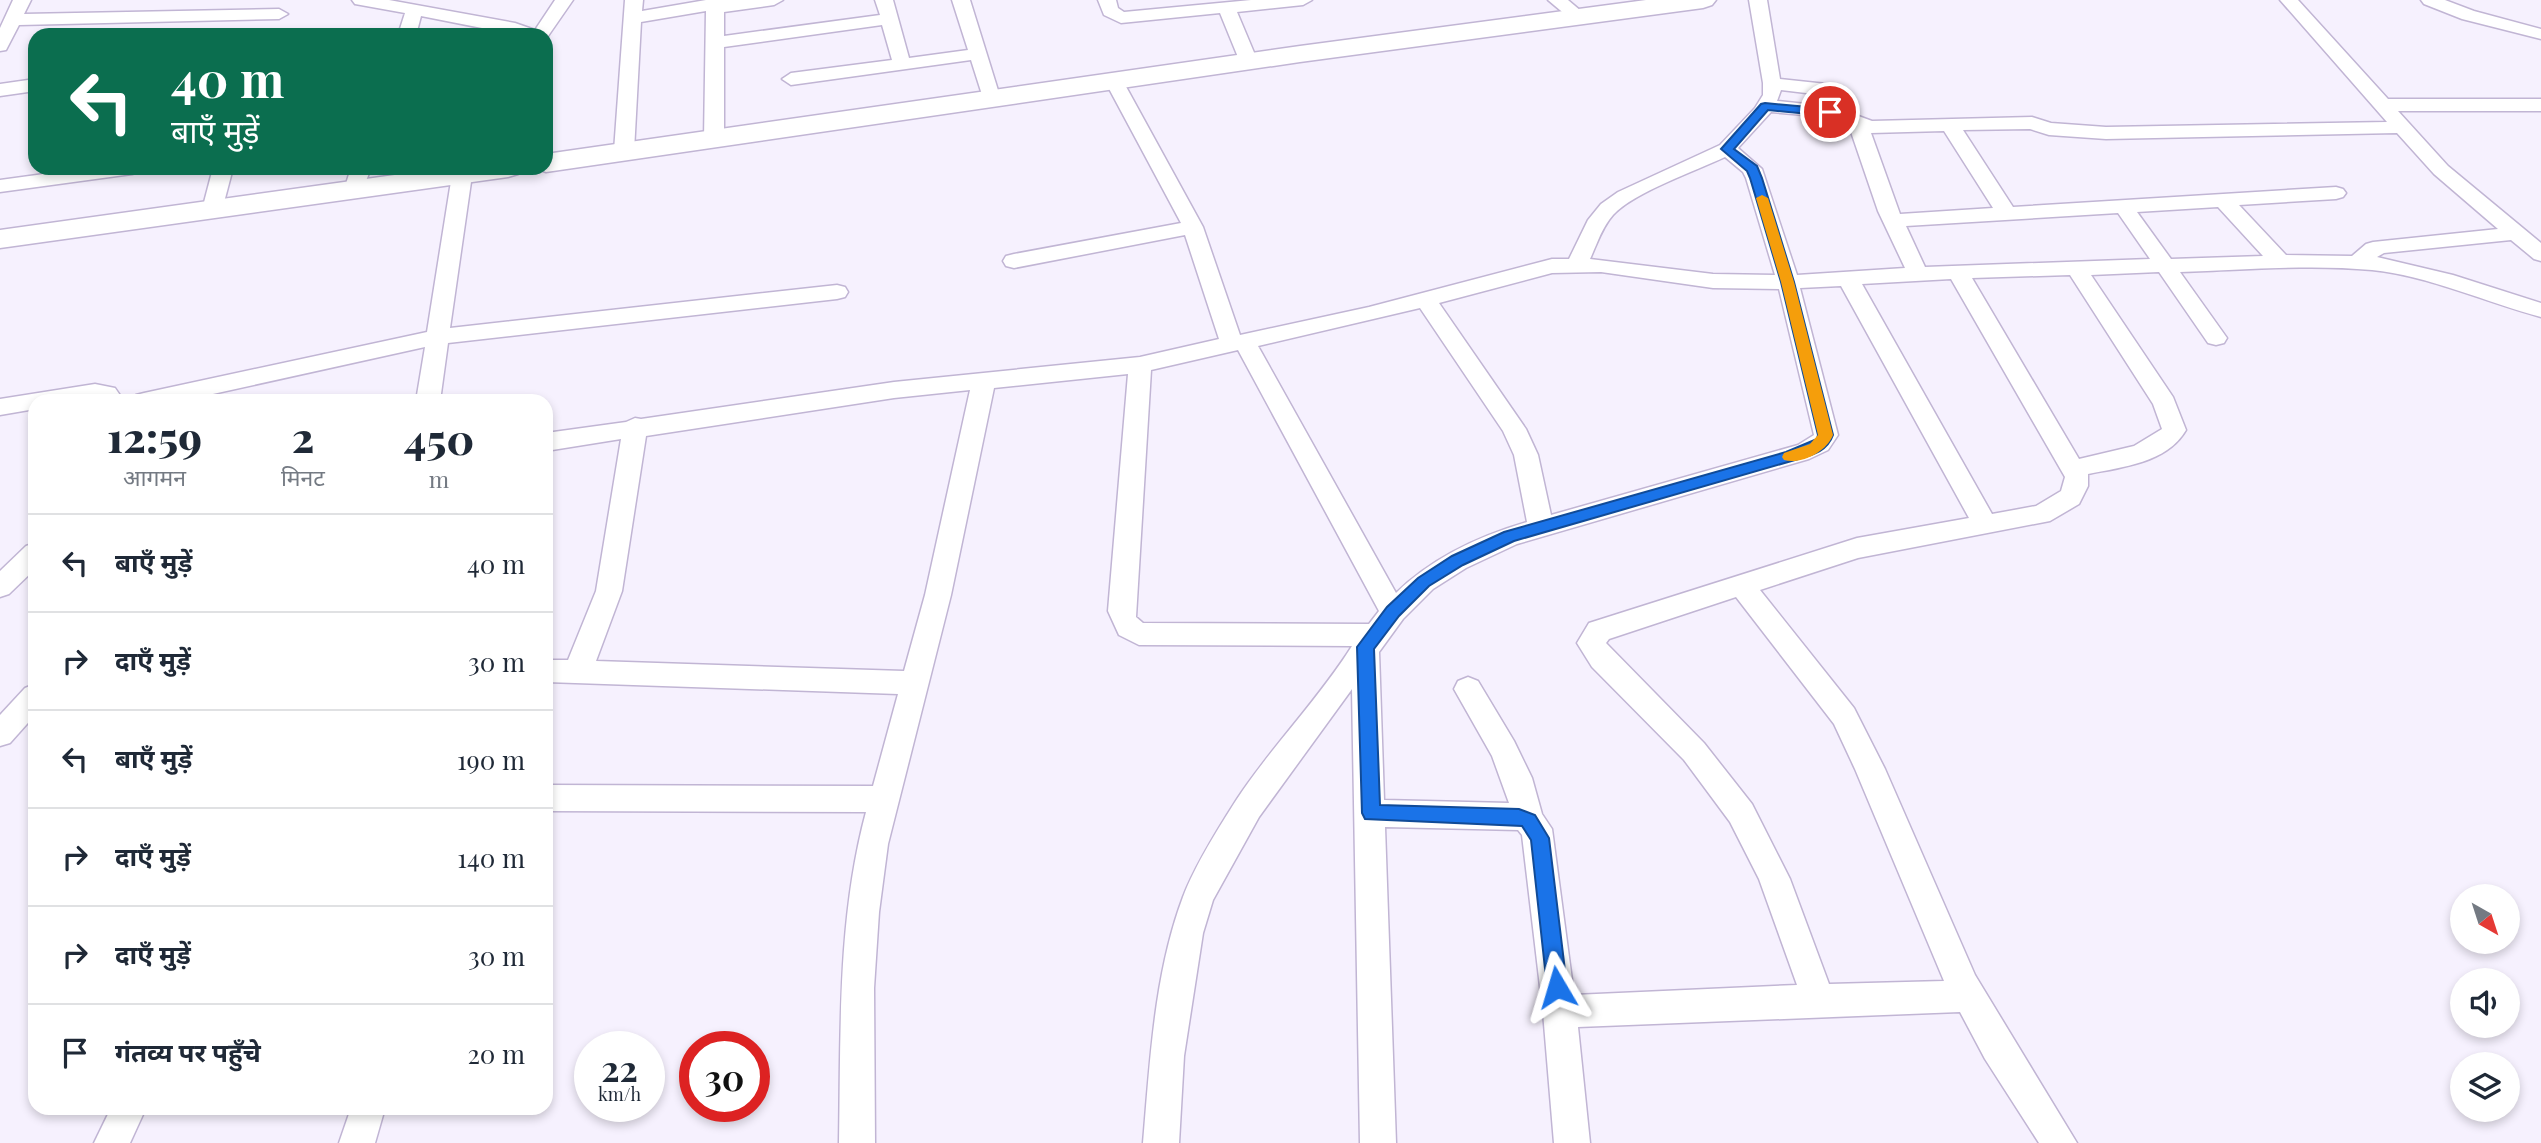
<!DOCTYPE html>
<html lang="hi">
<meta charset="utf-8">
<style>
:root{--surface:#fff;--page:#f2f2f3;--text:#1f2937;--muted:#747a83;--line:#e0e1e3}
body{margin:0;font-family:"Playfair Display","Noto Sans Devanagari",serif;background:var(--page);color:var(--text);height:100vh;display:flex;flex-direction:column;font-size:26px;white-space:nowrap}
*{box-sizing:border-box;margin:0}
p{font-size:23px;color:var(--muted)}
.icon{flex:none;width:38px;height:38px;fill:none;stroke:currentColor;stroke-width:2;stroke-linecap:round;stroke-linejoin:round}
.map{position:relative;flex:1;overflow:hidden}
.sheet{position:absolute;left:28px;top:394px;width:525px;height:721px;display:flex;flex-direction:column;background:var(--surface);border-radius:21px;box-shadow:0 4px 10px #0003}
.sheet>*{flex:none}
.hud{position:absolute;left:28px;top:28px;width:525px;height:147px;border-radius:21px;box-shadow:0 4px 10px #0003;background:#0b6e4f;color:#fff;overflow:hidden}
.needle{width:46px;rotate:141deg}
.buttons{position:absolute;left:2450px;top:884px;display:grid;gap:14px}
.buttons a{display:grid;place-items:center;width:70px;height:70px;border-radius:50%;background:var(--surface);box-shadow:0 4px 10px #0003;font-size:35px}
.speed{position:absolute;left:574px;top:1031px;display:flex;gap:14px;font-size:35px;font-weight:700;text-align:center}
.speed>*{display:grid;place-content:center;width:91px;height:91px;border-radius:50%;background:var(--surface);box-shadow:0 4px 10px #0003;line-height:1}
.speed small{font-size:18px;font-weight:400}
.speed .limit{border:10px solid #d22;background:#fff;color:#111}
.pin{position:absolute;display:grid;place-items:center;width:60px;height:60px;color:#fff;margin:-30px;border:4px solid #fff;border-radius:50%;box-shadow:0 2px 7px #0007}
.me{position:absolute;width:77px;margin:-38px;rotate:353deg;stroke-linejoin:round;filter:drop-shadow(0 0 5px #0008)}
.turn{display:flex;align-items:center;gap:24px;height:147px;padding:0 28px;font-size:32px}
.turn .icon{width:91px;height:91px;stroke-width:2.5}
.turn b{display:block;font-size:49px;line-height:60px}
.eta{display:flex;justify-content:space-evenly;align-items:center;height:119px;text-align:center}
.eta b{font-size:42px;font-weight:800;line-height:49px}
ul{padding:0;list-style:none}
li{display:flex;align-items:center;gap:21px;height:98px;padding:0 28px;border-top:2px solid var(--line)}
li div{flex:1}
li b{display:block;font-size:26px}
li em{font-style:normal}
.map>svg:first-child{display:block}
</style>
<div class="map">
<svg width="2541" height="1143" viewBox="0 0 2541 1143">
<rect width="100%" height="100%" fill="#f6f1fe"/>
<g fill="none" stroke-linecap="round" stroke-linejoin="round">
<!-- street casing -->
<g stroke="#c1b5d4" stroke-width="3">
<g id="street">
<polygon points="13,0 31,0 24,14 279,9 288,14 279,19 19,25 6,50 0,51 0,28"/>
<polygon points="352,0 389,0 515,23 535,30 555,0 573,0 546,39 546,35 517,35 421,16 416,35 398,35 405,13 355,4"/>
<polygon points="625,0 643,0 642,11 706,0 783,0 774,5 724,12 724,36 880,15 875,0 893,0 909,58 968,50 952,0 970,0 1001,100 999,104 985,104 971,60 791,85 782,79 791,73 892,60 882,25 724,47 724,139 714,145 707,143 704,139 706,11 641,22 634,151 624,157 617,155 614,151"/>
<polygon points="1098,0 1116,0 1118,8 1124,12 1251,0 1312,0 1303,5 1237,12 1258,62 1249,67 1240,62 1220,13 1121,23 1104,15"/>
<polygon points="1548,0 1568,0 1588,17 1585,21 1573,21"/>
<path d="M1749,0H1767L1780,79L1836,85L1843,87L1852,96L1853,114L1872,121L2032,117L2051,123L2106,127L2387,122L2280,0H2298L2388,99H2541V111H2398L2448,166L2541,243V261L2534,259L2511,240L2384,253L2377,257L2453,275L2541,303V317C2488,303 2426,275 2372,270C2309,264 2244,270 2180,272L2227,338L2224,343L2216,345L2208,343L2159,272L2091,275L2173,397L2186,430C2167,463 2122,467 2088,474V486L2079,504L2050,521L1858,558L1760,590L1854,708L1885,769L1975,975L2077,1143H2039L1985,1059L1960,1012L1578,1027L1590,1143H1554L1543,1012L1522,835L1518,830L1385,827L1396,1143H1360L1352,689L1259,817L1213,900L1203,933L1184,1056L1179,1143H1143C1150,1062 1154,974 1183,897C1195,865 1219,827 1237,799C1272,746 1318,700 1352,646L1139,645L1119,635L1108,611L1128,374L994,388L951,595L888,844L879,912L874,988L875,1143H839C841,1032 837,920 866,812L546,811V785L873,786L898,694L546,682V660H568L596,591L621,439L546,451V433L626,422L635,418L641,419L894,382L1140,357L1219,339L1185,235L1014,268L1006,266L1003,261L1006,256L1014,254L1181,223L1106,83L1115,77L1124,83L1203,227L1240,335L1369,307L1552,259H1569L1588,220L1601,204L1618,192L1720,145L1755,108L1763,95V83ZM1781,90L1831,96L1834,98V107L1777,101ZM1771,112L1827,117L1849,126L1878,211L1905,268L1797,275L1762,169L1738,148ZM2030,129L2049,135L2106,139L2397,133L2434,174L2498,229L2373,242L2366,244L2352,256L2286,255L2239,205L2336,199L2343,197L2346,193L2343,189L2336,187L2013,207L1963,130ZM1944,131L1993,208L1900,214L1871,133ZM1725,157L1743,172L1746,178L1775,275L1713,274L1590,259C1597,244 1602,227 1613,215C1634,192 1696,171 1725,157ZM2218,207L2263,256L2171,259L2137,212ZM2118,213L2150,259L1925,267L1906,226ZM1601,272L1713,288L1779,289L1814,435L1798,445L1551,515L1538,455L1526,429L1439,303L1552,273ZM2070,275L2153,404L2162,429L2134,446L2079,459L1972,278ZM1951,279L2065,477L2061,491L2036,506L1992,514L1862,284ZM1841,286L1969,518L1857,538L1589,623L1577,643L1592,667L1684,760L1730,822L1759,879L1797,985L1574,995L1552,829L1542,814L1532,778L1514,741L1478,681L1468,677L1458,681L1454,689L1492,756L1509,803L1384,800L1379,652L1403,619L1433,589L1466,568L1517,544L1809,459L1828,450L1838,435L1800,288ZM1420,308L1503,431L1514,455L1527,522C1479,536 1432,558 1396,593L1258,346ZM1238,350L1379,611L1369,624L1143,623L1136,617L1151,370ZM970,390L925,595L904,671L596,661L622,591L646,436L894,398ZM1736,597L1834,724L1855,769L1944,981L1829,984L1790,879L1752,804L1704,743L1606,643L1609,639Z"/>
<polygon points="2421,0 2445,0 2474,11 2541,29 2541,39 2462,19 2424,4"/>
<polygon points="35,79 35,91 0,96 0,84"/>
<polygon points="88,168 142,168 139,172 132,174 0,192 0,180"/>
<polygon points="213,168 233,168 222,210 219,214 205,214 202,210"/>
<polygon points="351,168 371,168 361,194 347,194 344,190"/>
<polygon points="462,169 469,171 472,175 450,328 837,285 845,287 848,292 845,297 837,299 448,343 440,401 416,401 425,347 181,401 132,401 136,395 144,393 427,332 452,175 455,171"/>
<polygon points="95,384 115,388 124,401 35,401 35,409 0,415 0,399"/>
<polygon points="35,543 35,569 9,594 0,597 0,571 26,546"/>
<polygon points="35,684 35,715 10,743 0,746 0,715 25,688"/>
<polygon points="111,1108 146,1108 130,1143 94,1143"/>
<polygon points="351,1108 385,1108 375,1143 339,1143"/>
</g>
</g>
<!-- secondary casing -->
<g stroke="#c1b5d4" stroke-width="3">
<g id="secondary">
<polygon points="1646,0 1716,0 1712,5 1703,8 1300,62 546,172 535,168 546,168 546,154 1300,46"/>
<polygon points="445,168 523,168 518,174 508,177 0,248 0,230"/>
</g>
</g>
<!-- street -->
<use href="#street" fill="#fff" fill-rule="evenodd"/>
<!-- secondary -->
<use href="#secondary" fill="#fff" fill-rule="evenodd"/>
</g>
<!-- route -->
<path fill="#1a73e8" stroke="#114b97" stroke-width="2" d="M1765,103L1830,109L1835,112L1830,116L1768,110L1734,149L1757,166L1762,178L1794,282L1833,435C1827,452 1812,455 1795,460L1514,541L1463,565L1429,586L1399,616L1374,649L1380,805L1519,809L1535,815L1549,838L1567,987L1564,994L1557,997L1550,994L1547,987L1531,840L1522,826L1365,819L1362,813L1357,647L1387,607L1418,578L1452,556L1504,532L1786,452L1817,439L1818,435L1781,282L1750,178L1747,171L1721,149L1761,104Z"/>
<!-- slow -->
<path fill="#f59e0b" d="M1762,195L1768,198L1794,282L1833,435C1827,451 1802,465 1784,460L1782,457L1784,453L1810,444L1818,435L1781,282L1756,198Z"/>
</svg>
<div class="buttons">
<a><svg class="needle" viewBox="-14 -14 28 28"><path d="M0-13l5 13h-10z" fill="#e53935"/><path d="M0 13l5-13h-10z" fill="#747a83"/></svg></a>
<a><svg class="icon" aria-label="sound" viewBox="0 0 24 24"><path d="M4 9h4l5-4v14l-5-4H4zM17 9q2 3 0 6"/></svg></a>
<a><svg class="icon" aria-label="layers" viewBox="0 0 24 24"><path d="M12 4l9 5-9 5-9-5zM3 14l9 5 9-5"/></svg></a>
</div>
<div class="speed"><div>22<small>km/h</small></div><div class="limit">30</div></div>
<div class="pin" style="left:1830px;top:112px;background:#d93025"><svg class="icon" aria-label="arrive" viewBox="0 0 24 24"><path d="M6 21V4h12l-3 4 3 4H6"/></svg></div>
<svg class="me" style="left:1557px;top:987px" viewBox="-20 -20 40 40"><path d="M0-17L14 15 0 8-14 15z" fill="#1a73e8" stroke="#fff" stroke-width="4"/></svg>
<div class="hud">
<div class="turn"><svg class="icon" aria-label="left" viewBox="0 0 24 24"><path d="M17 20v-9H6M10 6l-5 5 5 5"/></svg><div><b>40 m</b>बाएँ मुड़ें</div></div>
</div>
<section class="sheet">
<div class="eta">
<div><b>12:59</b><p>आगमन</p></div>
<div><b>2</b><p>मिनट</p></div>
<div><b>450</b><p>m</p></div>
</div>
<ul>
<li><svg class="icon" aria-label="left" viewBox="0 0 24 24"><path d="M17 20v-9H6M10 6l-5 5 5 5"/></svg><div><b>बाएँ मुड़ें</b></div><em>40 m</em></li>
<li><svg class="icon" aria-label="right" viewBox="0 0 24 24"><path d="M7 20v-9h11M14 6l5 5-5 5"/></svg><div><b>दाएँ मुड़ें</b></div><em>30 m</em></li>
<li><svg class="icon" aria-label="left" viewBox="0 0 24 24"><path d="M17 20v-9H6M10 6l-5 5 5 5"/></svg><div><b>बाएँ मुड़ें</b></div><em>190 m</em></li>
<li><svg class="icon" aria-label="right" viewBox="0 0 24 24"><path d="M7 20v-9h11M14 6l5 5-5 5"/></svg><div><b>दाएँ मुड़ें</b></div><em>140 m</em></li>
<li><svg class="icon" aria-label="right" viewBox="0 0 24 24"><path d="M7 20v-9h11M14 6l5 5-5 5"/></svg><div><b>दाएँ मुड़ें</b></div><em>30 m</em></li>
<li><svg class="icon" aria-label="arrive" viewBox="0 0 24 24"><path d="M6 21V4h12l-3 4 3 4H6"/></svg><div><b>गंतव्य पर पहुँचे</b></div><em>20 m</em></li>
</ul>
</section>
</div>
